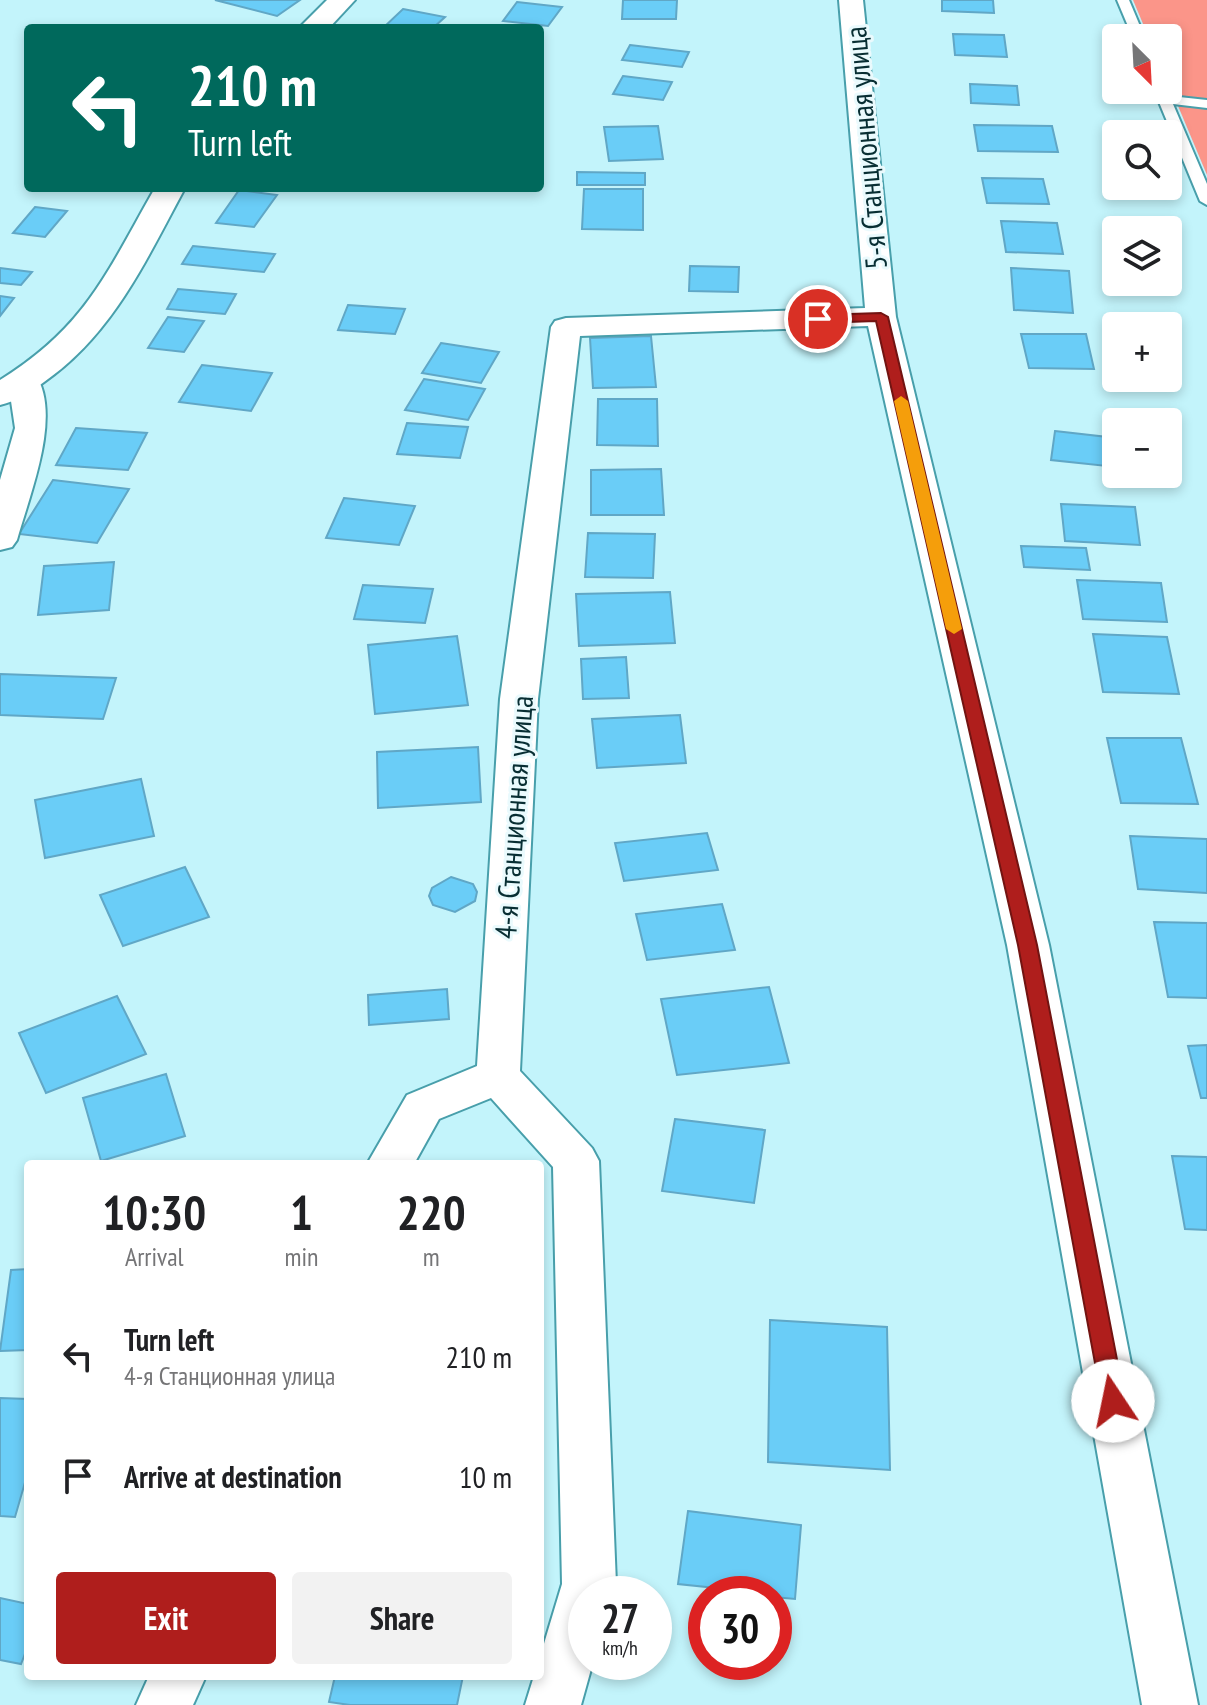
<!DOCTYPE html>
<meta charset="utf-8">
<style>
:root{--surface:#fff;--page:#f2f2f2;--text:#202124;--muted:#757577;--accent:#af1e1c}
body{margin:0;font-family:"PT Sans Narrow",sans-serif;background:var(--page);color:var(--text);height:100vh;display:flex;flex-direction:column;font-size:30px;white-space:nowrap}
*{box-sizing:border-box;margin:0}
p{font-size:26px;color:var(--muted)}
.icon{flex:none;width:44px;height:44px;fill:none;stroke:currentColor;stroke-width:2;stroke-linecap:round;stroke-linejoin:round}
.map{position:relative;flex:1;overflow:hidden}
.sheet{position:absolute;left:24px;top:1160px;width:520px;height:520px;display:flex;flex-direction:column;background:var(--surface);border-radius:8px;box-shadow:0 4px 12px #0003}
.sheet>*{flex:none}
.banner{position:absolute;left:24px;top:24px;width:520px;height:168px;border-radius:8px;box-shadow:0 4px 12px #0003;background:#00695c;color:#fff;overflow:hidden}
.needle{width:52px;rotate:156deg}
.fabs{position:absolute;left:1102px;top:24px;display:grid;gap:16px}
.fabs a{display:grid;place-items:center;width:80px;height:80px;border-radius:8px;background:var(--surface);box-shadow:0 4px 12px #0003;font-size:40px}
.speed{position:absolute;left:568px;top:1576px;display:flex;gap:16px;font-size:40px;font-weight:700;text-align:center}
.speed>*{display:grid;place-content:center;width:104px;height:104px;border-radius:50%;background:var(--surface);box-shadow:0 4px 12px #0003;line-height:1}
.speed small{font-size:20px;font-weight:400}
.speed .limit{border:12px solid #d22;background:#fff;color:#111}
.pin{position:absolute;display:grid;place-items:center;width:68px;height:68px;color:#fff;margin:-34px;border:4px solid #fff;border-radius:50%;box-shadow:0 2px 8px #0007}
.me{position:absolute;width:88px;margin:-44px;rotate:349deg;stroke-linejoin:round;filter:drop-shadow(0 0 6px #0008)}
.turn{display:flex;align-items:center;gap:28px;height:168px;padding:0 32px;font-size:36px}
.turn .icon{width:104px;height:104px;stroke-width:2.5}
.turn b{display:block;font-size:56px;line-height:68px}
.eta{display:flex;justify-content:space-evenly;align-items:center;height:136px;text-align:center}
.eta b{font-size:48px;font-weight:700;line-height:56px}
.action{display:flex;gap:16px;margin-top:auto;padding:16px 32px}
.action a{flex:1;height:92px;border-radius:8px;background:var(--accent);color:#fff;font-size:32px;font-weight:700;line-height:92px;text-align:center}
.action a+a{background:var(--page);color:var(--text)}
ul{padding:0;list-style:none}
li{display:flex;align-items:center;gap:24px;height:120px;padding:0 32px}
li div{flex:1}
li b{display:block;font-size:30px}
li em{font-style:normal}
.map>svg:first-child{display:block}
</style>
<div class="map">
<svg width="1207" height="1705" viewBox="0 0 1207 1705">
<rect width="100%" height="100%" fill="#c3f4fb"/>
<!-- green -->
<polygon fill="#fb9589" points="1133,0 1207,0 1207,175 1168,82 1168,38 1149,38"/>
<!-- building -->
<g fill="#6acdf7" stroke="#60a7c6" stroke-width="2">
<polygon points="215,0 300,0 277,16"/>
<polygon points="623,0 677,0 676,19 622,19"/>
<polygon points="942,0 993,0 994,13 942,11"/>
<polygon points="517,2 562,7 548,26 503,21"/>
<polygon points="403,9 445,17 433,28 383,28"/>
<polygon points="953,34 1004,35 1007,57 955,55"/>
<polygon points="630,45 689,52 682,67 622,60"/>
<polygon points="623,76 672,82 663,100 613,94"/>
<polygon points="970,84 1017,86 1019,105 971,103"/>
<polygon points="974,125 1052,126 1058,152 978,151"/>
<polygon points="658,126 663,159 609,161 604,127"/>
<polygon points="577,172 645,173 645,185 577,185"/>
<polygon points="982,178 1043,179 1049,204 987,203"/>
<polygon points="584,189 643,189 643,230 582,229"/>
<polygon points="239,190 277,195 254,227 216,223"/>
<polygon points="35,207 67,211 45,237 13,233"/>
<polygon points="1001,221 1057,223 1063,254 1006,252"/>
<polygon points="193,246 275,254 264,272 182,264"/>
<polygon points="690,266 739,267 738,292 689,291"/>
<polygon points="0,268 32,272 21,285 0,283"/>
<polygon points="1011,268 1069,271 1073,313 1014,310"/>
<polygon points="178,289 236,294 225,314 167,309"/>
<polygon points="0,296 14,298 0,316"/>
<polygon points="348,305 405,309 395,334 338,330"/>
<polygon points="168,317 204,321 184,352 148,348"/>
<polygon points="1021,334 1086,334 1094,369 1029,368"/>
<polygon points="651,336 656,387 593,388 590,338"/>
<polygon points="441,343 499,352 481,383 422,373"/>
<polygon points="202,365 272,373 251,411 179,402"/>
<polygon points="424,379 485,389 468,420 405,410"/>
<polygon points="598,399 657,399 658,446 597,445"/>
<polygon points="407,423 468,427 460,458 397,454"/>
<polygon points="76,428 147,433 128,470 56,465"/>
<polygon points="1055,431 1116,438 1116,467 1051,460"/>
<polygon points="661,469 664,515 591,515 591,470"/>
<polygon points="53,480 129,489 97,543 19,534"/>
<polygon points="344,498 415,506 399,545 326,538"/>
<polygon points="1061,504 1135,507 1140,545 1065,541"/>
<polygon points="588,533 655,534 653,578 585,577"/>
<polygon points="1021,546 1086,548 1090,570 1024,567"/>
<polygon points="114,562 109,610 38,615 44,566"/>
<polygon points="1077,580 1161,583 1167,622 1083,619"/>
<polygon points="363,585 433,589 425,623 354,619"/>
<polygon points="670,592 675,643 579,646 576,594"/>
<polygon points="1093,634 1167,637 1179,694 1103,692"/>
<polygon points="457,636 468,705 375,714 368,645"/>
<polygon points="626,657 629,698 583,699 581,659"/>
<polygon points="0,674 116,678 103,719 0,715"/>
<polygon points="680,715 686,763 597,768 592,719"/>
<polygon points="1107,738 1181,738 1198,804 1121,803"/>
<polygon points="478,747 481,802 378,808 377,752"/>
<polygon points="141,779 154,836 45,858 35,800"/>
<polygon points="707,833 718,870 624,881 615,843"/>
<polygon points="1130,836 1207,839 1207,893 1138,889"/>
<polygon points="185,867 209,917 123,946 100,895"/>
<polygon points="451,877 473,884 477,892 475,901 455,912 433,905 429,896 432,888"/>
<polygon points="722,904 735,950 647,960 636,914"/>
<polygon points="1154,922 1207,923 1207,998 1168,997"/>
<polygon points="769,987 789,1063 677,1075 661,999"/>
<polygon points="447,989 449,1019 369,1025 368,995"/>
<polygon points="117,996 146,1054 46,1093 19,1033"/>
<polygon points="1207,1045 1207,1098 1201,1098 1188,1046"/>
<polygon points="166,1074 185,1136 101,1161 83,1098"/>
<polygon points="675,1119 765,1130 754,1203 662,1191"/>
<polygon points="1172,1156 1207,1157 1207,1230 1185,1229"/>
<polygon points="28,1269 28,1350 0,1351 11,1270"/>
<polygon points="770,1320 887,1327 890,1470 768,1462"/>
<polygon points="0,1398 28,1399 28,1472 15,1517 0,1516"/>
<polygon points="688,1511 801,1525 795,1599 774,1597 774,1594 678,1584"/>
<polygon points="0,1598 28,1604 28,1646 21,1664 0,1660"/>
<polygon points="335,1676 463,1676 457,1705 350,1705 329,1702"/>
</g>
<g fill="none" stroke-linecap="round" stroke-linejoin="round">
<!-- service casing -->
<g stroke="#489fab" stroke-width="4">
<g id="service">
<polygon points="1117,0 1129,0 1145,38 1133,38"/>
<polygon points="1154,90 1168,90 1170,96 1207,100 1207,108 1173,104 1207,184 1207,205 1200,201"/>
</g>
</g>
<!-- minor casing -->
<g stroke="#489fab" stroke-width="4">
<g id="minor">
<polygon points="839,0 863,0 896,317 1049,945 1198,1705 1142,1705 1007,945 868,326 580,336 538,699 520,1071 592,1148 599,1161 616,1584 613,1594 586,1594 586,1662 593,1662 581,1705 525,1705 534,1676 540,1676 540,1657 562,1584 553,1167 491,1098 439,1119 414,1164 367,1164 407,1095 477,1066 500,699 551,327 555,321 566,318 865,308"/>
<path d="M24,372L35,374C63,415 29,496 17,540L12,547L0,550V480L15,428L8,381L13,374Z"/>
<polygon points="149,1676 206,1676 193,1705 136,1705"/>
</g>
</g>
<!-- tertiary casing -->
<g stroke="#489fab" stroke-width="4">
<g id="tertiary">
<polygon points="327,0 355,0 329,28 299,28"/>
<path d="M155,188H185C146,260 113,334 44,382C30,392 17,401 0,405V380C86,327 107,272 155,188Z"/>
</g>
</g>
<!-- service -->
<use href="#service" fill="#fff" fill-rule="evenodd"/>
<!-- minor -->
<use href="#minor" fill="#fff" fill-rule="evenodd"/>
<!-- tertiary -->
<use href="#tertiary" fill="#fff" fill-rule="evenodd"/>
</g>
<!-- route -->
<polygon fill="#af1e1c" stroke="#721412" stroke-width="2" points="881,313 888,317 1037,945 1125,1401 1121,1408 1113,1411 1105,1408 1102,1401 1018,945 876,321 818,323 811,319 818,315"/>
<!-- slow -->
<polygon fill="#f59e0b" points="901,396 908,401 962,629 954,634 946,629 894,401"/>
<g text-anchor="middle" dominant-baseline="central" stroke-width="6" stroke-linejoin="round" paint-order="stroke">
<!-- street labels -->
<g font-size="30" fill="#082e33" stroke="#eafafd">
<text transform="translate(865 148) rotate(-95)">5-я Станционная улица</text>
<text transform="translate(513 817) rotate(-86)">4-я Станционная улица</text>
</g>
</g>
</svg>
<div class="fabs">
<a><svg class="needle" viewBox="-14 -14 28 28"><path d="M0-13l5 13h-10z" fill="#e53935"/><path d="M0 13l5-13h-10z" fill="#757577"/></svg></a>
<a><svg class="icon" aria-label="search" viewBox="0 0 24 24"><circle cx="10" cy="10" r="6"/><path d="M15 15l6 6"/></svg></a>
<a><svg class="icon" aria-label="layers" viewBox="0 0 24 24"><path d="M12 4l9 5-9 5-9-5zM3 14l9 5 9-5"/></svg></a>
<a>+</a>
<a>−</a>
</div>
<div class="speed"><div>27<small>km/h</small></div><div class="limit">30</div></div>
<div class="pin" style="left:818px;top:319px;background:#d93025"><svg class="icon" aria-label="arrive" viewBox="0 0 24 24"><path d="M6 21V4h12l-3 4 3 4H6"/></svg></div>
<svg class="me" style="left:1113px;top:1401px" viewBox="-20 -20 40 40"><circle r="19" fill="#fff"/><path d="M0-13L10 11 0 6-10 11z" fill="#af1e1c"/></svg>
<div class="banner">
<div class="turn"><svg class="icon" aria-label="left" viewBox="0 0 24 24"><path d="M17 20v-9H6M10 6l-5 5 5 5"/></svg><div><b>210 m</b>Turn left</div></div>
</div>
<section class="sheet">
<div class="eta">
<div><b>10:30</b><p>Arrival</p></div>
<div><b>1</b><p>min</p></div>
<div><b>220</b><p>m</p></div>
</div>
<ul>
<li><svg class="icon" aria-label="left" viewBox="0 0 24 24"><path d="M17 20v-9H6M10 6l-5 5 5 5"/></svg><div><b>Turn left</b><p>4-я Станционная улица</p></div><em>210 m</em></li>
<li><svg class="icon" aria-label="arrive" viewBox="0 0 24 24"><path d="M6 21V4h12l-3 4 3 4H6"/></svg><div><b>Arrive at destination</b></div><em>10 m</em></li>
</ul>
<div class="action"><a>Exit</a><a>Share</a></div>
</section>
</div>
